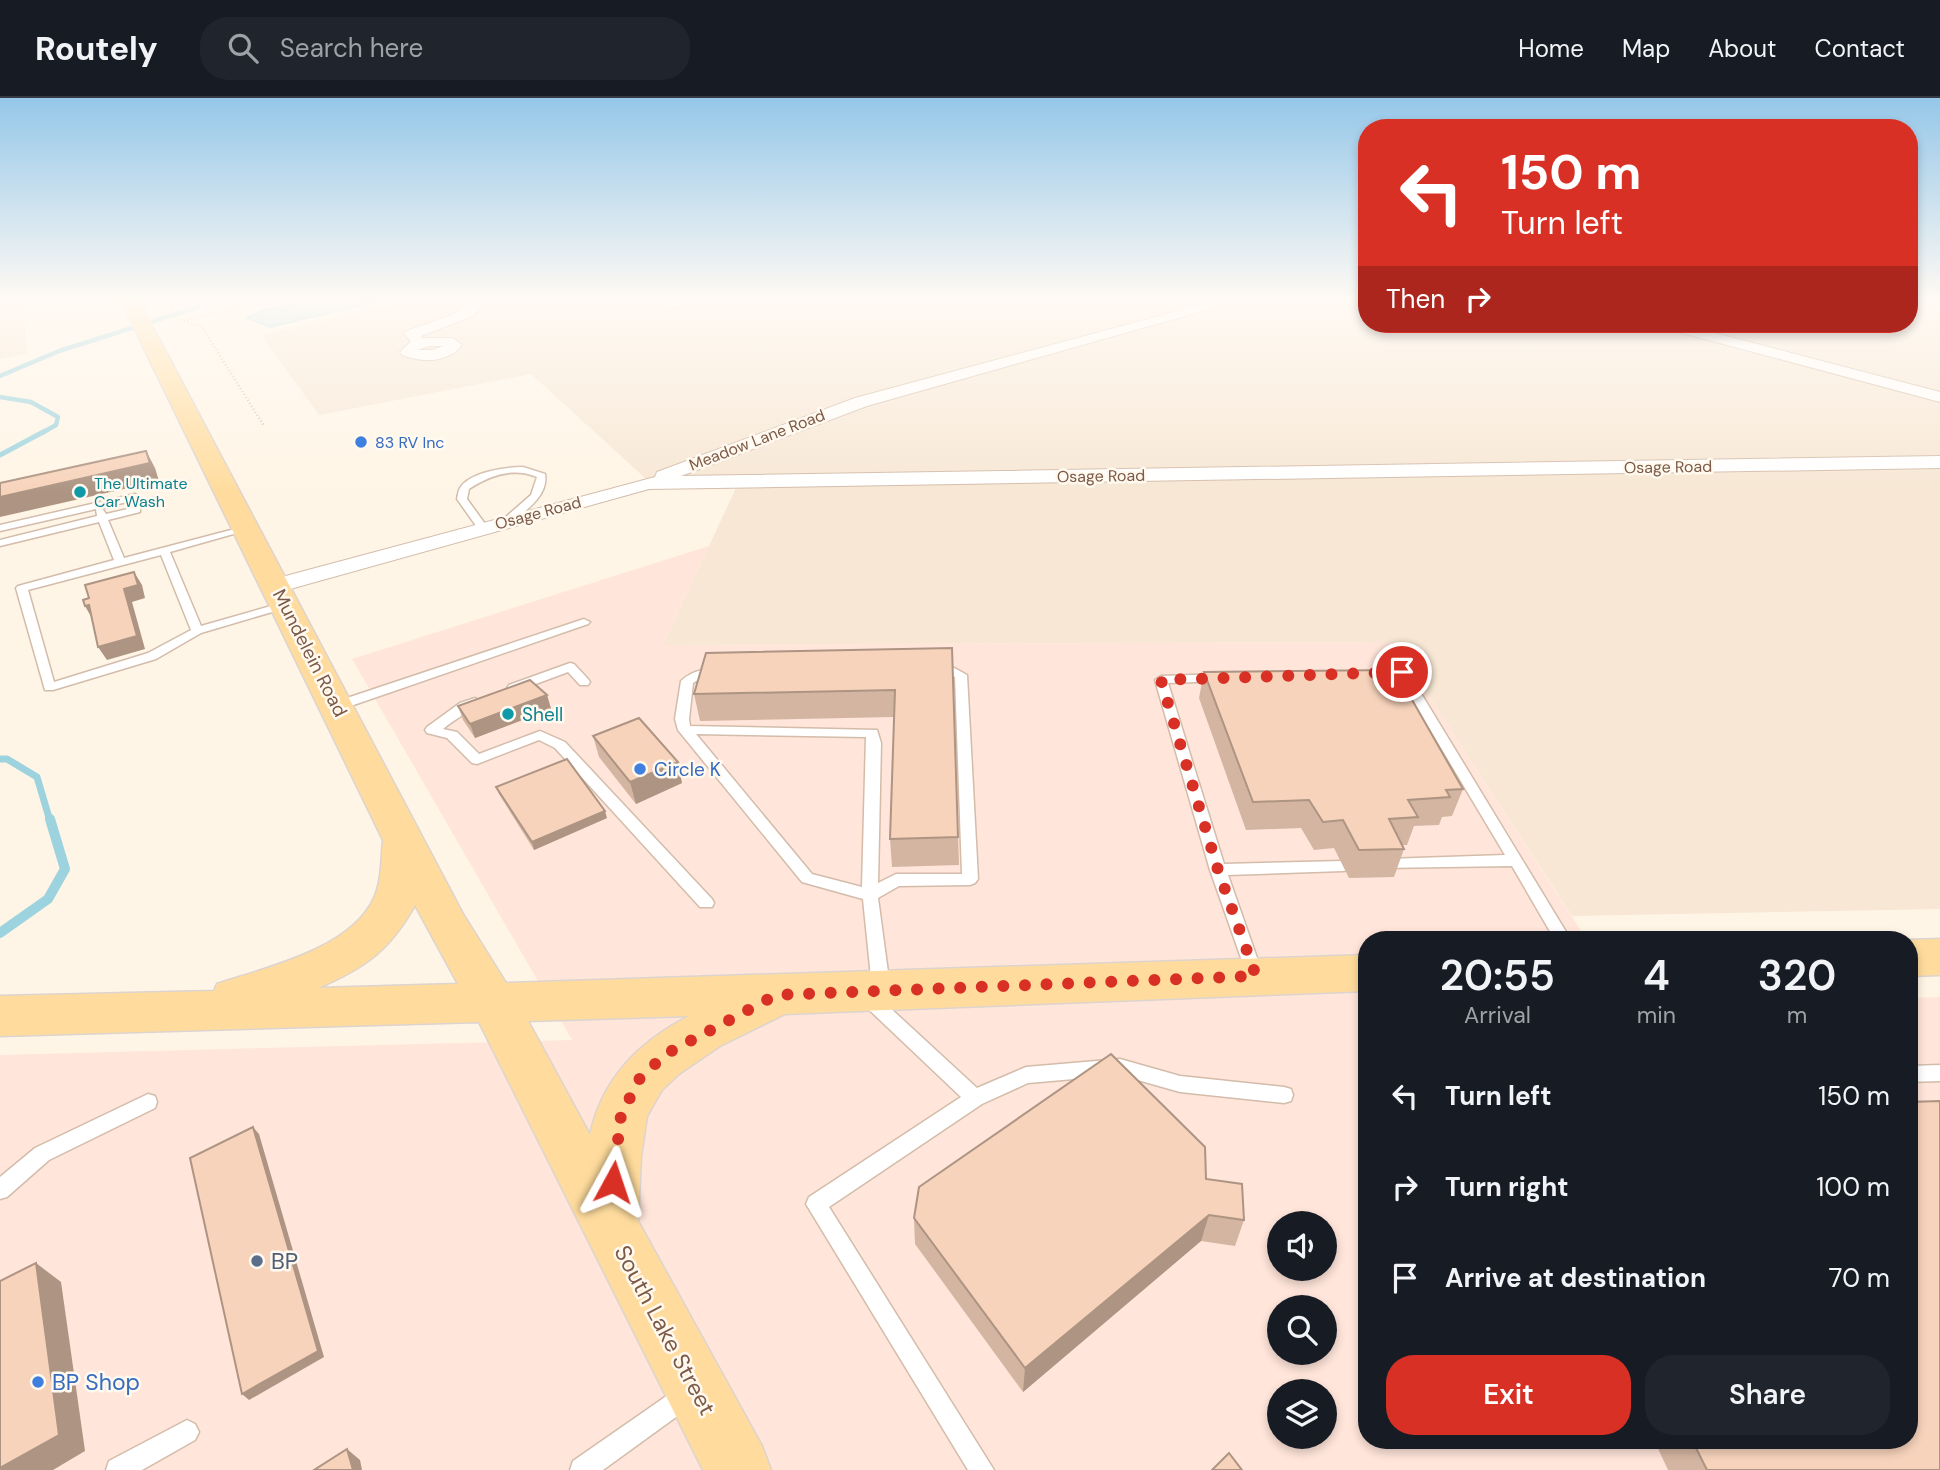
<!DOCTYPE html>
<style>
:root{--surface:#171b24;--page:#20242c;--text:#f1f3f6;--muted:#9ea1a6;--line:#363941;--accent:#d93025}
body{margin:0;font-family:"DM Sans",sans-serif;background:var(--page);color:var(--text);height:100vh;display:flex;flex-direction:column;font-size:26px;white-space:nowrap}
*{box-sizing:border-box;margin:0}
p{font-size:23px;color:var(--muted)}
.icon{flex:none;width:38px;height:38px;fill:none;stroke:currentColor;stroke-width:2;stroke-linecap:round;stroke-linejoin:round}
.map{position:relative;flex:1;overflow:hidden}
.sheet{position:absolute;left:1358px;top:833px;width:560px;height:518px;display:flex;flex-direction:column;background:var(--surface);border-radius:28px;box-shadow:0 4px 10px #0003}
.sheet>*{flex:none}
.top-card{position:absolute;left:1358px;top:21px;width:560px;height:214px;border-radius:28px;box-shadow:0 4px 10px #0003;background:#d93025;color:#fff;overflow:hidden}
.tools{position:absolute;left:1267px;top:1113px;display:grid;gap:14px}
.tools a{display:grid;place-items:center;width:70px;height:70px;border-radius:50%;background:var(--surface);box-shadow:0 4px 10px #0003;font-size:35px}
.pin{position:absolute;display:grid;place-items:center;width:60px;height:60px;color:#fff;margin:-30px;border:4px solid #fff;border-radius:50%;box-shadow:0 2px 7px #0007}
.me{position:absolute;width:77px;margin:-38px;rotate:5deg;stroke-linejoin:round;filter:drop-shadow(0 0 5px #0008)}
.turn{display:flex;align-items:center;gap:24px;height:147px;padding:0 28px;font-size:32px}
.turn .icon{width:91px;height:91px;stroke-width:2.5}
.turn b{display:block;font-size:49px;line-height:60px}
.then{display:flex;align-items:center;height:66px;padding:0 28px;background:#0003;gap:14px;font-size:26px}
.eta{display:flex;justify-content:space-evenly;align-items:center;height:119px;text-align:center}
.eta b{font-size:42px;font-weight:600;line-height:49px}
.action{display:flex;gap:14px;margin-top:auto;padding:14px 28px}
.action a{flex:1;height:80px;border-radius:28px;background:var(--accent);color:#fff;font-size:28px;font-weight:600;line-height:80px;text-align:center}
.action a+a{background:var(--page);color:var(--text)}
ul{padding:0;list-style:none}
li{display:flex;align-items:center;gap:21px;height:91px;padding:0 28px}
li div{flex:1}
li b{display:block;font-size:26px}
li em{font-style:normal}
header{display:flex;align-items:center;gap:42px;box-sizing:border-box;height:98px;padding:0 35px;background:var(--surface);border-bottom:2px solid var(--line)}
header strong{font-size:33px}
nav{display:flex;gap:38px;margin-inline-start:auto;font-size:24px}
.search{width:490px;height:63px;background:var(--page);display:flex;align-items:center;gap:18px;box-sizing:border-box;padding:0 24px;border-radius:28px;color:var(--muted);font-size:26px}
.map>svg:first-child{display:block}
</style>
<header>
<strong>Routely</strong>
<div class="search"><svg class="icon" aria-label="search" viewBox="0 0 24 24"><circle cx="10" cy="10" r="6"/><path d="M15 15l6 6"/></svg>Search here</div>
<nav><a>Home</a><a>Map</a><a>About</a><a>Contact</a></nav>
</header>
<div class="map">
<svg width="1940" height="1372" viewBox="0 0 1940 1372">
<rect width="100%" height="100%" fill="#fff5e6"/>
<!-- residential -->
<g fill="#f7e7d4">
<polygon points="0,203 23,203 27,256 0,261"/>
<polygon points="410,203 1367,203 1367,226 1909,226 1909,203 1940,203 1940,811 1572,818 1394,544 663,547 736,390 657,391 531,276 319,317 261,237"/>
</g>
<!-- commercial -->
<path fill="#ffe5da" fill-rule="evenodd" d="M709,448L663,547L1394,544L1587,842H1367V1342H1909V900L1940,899V1372H0V957L572,942L352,561ZM1279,1125H1325V1171H1279ZM1279,1209H1325V1255H1279ZM1279,1293H1325V1339H1279Z"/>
<!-- water -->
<polygon fill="#b8e3eb" stroke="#9dd3de" stroke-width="2" points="307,203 378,203 270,229 247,220 263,212"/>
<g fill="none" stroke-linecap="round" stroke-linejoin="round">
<!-- stream-far3 -->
<g stroke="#9dd3de" stroke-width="4.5">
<polyline points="0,278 59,253 198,209 201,203"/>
<polyline points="0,299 31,304 58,319 56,327 42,335"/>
</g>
<!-- stream-far2 -->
<polyline stroke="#9dd3de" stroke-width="5" points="0,357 45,333"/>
<!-- stream-far1 -->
<polyline stroke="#9dd3de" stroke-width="7" points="0,661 7,661 37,679 50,723"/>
<!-- stream -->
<polyline stroke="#9dd3de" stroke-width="10" points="0,835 48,801 65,771 50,721"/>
<!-- service casing -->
<g stroke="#d3bcaa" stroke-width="3">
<g id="service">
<path d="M523,369L545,376C549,398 524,414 509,426L500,424L531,397L537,379C513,369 490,377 469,391L467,401L488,430L479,432L457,401C458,397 458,393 460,390C470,374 506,369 523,369Z"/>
<path d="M135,396L140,399V414L108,422L124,460L246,428L251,431L170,454L201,528L285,504L291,507L289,509L201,535L156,561L53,592H45L16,490L18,488L114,462L99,424L0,448V442L97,418L96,411L0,433V427ZM131,403L132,410L106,416L102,410ZM161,457L191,532L148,555L54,584L28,492Z"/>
<polygon points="584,521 590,524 588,526 342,611 337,612 331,608 332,605"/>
<polygon points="570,565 574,566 588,581 590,584 588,587 580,587 568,574 517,593 509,593 507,590 509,587"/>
<path d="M947,566L967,577L978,781L975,785L970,787L899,788L878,800L890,889L887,894L881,896L875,894L872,889L863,801L802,784L678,632L675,621L681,583C692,573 709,567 722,576C715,583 704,577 693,585L689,621L690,628L877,632L881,645L878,785L896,776H962L955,579L945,574H932L930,571L932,568ZM696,636L866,639L862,789L812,776Z"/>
<polygon points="1402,570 1408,574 1571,842 1555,842 1512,768 1382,770 1379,766 1382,762 1387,761 1505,757 1398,578 1378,579 1372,575 1378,571"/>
<polygon points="1222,576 1226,577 1228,580 1226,583 1168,585 1224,766 1343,763 1348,764 1351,768 1348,772 1343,773 1228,777 1263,877 1261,882 1255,884 1249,882 1247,877 1210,772 1155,582 1161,578"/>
<path d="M475,600L481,604C470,613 455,621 443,631L457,634L479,656L540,633L565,644L712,801L714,805L712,809H700L555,650L539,642L477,666L472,665L447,640L427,635L425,632L427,629L460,605Z"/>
<polygon points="869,894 875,896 977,990 1026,969 1120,961 1180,978 1284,989 1291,991 1293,997 1291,1003 1284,1005 1180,994 1120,977 1028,985 982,1006 829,1109 994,1372 968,1372 806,1106 809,1099 961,999 863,906 860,901 863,896"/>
<polygon points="1940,967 1940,983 1909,984 1909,968"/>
<polygon points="148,996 155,998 157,1004 155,1010 49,1062 7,1099 0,1101 0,1079 35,1050"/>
<polygon points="686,1286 694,1290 698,1298 694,1306 603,1372 570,1372 573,1363 678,1290"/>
<polygon points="187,1322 195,1326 199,1334 195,1342 142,1372 106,1372 109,1363"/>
</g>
</g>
<!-- minor casing -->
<g stroke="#d3bcaa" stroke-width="2">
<g id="minor">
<path d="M472,203H486L473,218L421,238V240H453L462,247C448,265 423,265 402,257L400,254L411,243L404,236L407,233L454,216ZM429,248H444L432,252H418Z"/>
<polygon points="647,203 701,203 669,211"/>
<polygon points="1215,203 1238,203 867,308 681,378 1940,358 1940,370 649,391 283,493 267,493 263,488 267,483 655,379 657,374 855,300"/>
<polygon points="1658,226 1681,226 1940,294 1940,304 1660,229"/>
</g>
</g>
<!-- primary casing -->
<g stroke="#ddd4cf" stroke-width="3">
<g id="primary">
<path d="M121,203H139L463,816L506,885L1367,857V893L785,916L720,948L679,976L662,992L647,1018L641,1058L638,1123L762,1348L771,1372H703L479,924L0,938V898L214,893L217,886C265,870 351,851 374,800C382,783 381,761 383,742ZM415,807L458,886L318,890C365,870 390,852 415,807ZM689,918C639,944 602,980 590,1037L528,923Z"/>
<polygon points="1940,841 1940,877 1909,878 1909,842"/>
</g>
</g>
<!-- path -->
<g stroke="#ddb69d" stroke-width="2.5" stroke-dasharray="1 2.5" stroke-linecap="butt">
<polyline points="174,203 171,210 176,221 202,229 264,328"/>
<polyline points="184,223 260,203"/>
</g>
<!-- service -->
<use href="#service" fill="#fff" fill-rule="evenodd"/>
<!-- minor -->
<use href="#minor" fill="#fff" fill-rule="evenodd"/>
<!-- primary -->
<use href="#primary" fill="#ffdc9d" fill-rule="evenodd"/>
</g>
<!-- wall -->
<g fill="#d4b5a1">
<polygon points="952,550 959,767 892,769 890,741 894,619 700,623 694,596"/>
<polygon points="1204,574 1463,691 1452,718 1442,719 1439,727 1414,728 1407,747 1402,747 1404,751 1394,779 1349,780 1334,750 1314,752 1301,730 1246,732 1199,600"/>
<polygon points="547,597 551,611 475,640 463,622 458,608"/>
<polygon points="593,638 682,685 636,706 599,659"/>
<polygon points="496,689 607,720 534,752 499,696"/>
<polygon points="1206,1081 1244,1122 1235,1148 1201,1143 1023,1294 915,1146 914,1120"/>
<polygon points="1654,1342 1909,1342 1940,1372 1668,1372"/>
</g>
<!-- shaded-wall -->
<g fill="#ad9483">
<polygon points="146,353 155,370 159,383 0,419 0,399"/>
<polygon points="134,474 142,487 145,500 132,504 145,551 107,562 98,549 124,491"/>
<polygon points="89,507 93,522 85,508"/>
<polygon points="547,597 551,611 475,640 470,626"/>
<polygon points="678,664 682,685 636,706 630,684"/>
<polygon points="605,713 607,720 534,752 532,744"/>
<polygon points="253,1029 259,1036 324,1259 249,1302 242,1296"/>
<polygon points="1209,1117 1201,1143 1023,1294 1025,1270"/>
<polygon points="36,1165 61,1184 85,1353 53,1372 0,1372"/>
<polygon points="347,1351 360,1362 362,1372 353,1372"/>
</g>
<!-- building -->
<g fill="#f7d3bb" stroke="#ad9483" stroke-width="2">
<polygon points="146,353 150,365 0,399 0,385"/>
<polygon points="134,474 138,487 124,491 137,538 98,549 89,507 85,508 83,502 89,500 85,487"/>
<polygon points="952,550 958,739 890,741 895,592 694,596 706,555"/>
<polygon points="1395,572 1463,691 1446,692 1450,699 1408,702 1418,719 1389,721 1404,751 1359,752 1343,722 1323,724 1309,702 1253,704 1204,574"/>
<polygon points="530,582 547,597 470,626 458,608"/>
<polygon points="639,620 678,664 630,684 593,638"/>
<polygon points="567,661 605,713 532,744 496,689"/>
<polygon points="1111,956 1205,1049 1206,1081 1242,1086 1244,1122 1209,1117 1025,1270 914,1120 919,1089"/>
<polygon points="1940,1003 1940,1372 1707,1372 1692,1342 1909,1342 1909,1004"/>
<polygon points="253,1029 318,1253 242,1296 190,1060"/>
<polygon points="36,1165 59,1337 0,1370 0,1183"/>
<polygon points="347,1351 353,1372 314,1372"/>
<polygon points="1229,1355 1242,1372 1212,1372"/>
</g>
<!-- sky -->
<linearGradient id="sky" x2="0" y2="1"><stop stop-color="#95c7e9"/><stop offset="0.51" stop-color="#fffaf4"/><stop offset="1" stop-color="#fffaf4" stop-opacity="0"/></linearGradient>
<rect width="1940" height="395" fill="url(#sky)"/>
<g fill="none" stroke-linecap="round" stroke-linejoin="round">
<!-- route -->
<polyline stroke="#d93025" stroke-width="12" stroke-dasharray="0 21.6" points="613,1084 621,1017 640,980 666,956 776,897 1256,878 1218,772 1161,582 1402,574"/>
</g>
<!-- markers -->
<g fill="#3f7fe0" stroke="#fff9ef" stroke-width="2.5">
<circle cx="361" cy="344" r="7"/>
<circle cx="640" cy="671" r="7"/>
<circle cx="38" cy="1284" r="7"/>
</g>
<g fill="#0f9aa8" stroke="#fff9ef" stroke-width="2.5">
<circle cx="80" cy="394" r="7"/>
<circle cx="508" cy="616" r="7"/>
</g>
<circle fill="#5c6f8a" stroke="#fff9ef" stroke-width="2.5" cx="257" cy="1163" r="7"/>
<g text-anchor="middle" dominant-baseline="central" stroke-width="5" stroke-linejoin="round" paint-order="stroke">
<!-- far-street labels -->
<g font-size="16" fill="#7c5a47" stroke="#fff9ef">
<text transform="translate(757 342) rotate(-21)">Meadow Lane Road</text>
<text transform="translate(1668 369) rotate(-1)">Osage Road</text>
<text transform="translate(1101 378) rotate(-1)">Osage Road</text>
<text transform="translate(538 415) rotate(-15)">Osage Road</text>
</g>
<!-- far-shop labels -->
<g font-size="16" fill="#366cbe" stroke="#fff9ef" text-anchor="start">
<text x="375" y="344">83 RV Inc</text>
</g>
<!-- far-culture labels -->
<g font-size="16" fill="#0d838f" stroke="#fff9ef" text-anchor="start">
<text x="94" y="385">The Ultimate<tspan x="94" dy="18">Car Wash</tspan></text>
</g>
<!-- street labels -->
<g font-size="19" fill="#7c5a47" stroke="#fff9ef">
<text transform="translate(310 555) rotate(63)">Mundelein Road</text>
</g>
<!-- culture labels -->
<g font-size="19" fill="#0d838f" stroke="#fff9ef" text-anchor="start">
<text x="522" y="616">Shell</text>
</g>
<!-- shop labels -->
<g font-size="19" fill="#366cbe" stroke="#fff9ef" text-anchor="start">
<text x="654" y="671">Circle K</text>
</g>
<!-- near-service labels -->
<g font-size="23" fill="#4e5e75" stroke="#fff9ef" text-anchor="start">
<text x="271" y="1163">BP</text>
</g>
<!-- near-street labels -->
<g font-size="23" fill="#7c5a47" stroke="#fff9ef">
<text transform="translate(665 1232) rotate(62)">South Lake Street</text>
</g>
<!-- near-shop labels -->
<g font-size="23" fill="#366cbe" stroke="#fff9ef" text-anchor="start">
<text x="52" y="1284">BP Shop</text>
</g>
</g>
</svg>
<div class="tools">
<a><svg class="icon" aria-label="sound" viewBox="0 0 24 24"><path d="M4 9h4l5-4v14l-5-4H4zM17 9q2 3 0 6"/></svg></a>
<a><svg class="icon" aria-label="search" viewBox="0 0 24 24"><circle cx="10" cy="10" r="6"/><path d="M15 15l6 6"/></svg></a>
<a><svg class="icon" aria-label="layers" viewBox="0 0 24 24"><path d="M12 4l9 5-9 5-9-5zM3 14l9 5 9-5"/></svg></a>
</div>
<div class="pin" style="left:1402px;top:574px;background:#d93025"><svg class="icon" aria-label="arrive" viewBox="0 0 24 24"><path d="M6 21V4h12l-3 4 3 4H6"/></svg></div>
<svg class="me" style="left:613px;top:1084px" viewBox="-20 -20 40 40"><path d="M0-17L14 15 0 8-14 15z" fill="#d93025" stroke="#fff" stroke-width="4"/></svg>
<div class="top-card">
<div class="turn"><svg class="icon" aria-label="left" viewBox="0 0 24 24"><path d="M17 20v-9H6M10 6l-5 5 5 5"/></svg><div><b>150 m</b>Turn left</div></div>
<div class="then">Then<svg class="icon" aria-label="right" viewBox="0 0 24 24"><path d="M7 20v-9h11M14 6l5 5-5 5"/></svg></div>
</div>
<section class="sheet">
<div class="eta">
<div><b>20:55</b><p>Arrival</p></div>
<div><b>4</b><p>min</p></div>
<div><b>320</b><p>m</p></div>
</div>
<ul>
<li><svg class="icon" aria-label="left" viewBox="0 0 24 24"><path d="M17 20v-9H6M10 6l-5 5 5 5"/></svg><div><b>Turn left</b></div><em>150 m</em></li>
<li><svg class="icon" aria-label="right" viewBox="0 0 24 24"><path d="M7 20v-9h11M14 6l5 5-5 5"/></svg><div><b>Turn right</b></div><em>100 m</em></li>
<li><svg class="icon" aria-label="arrive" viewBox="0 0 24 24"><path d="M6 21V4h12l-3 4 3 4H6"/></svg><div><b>Arrive at destination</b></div><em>70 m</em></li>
</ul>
<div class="action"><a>Exit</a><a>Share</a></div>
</section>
</div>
